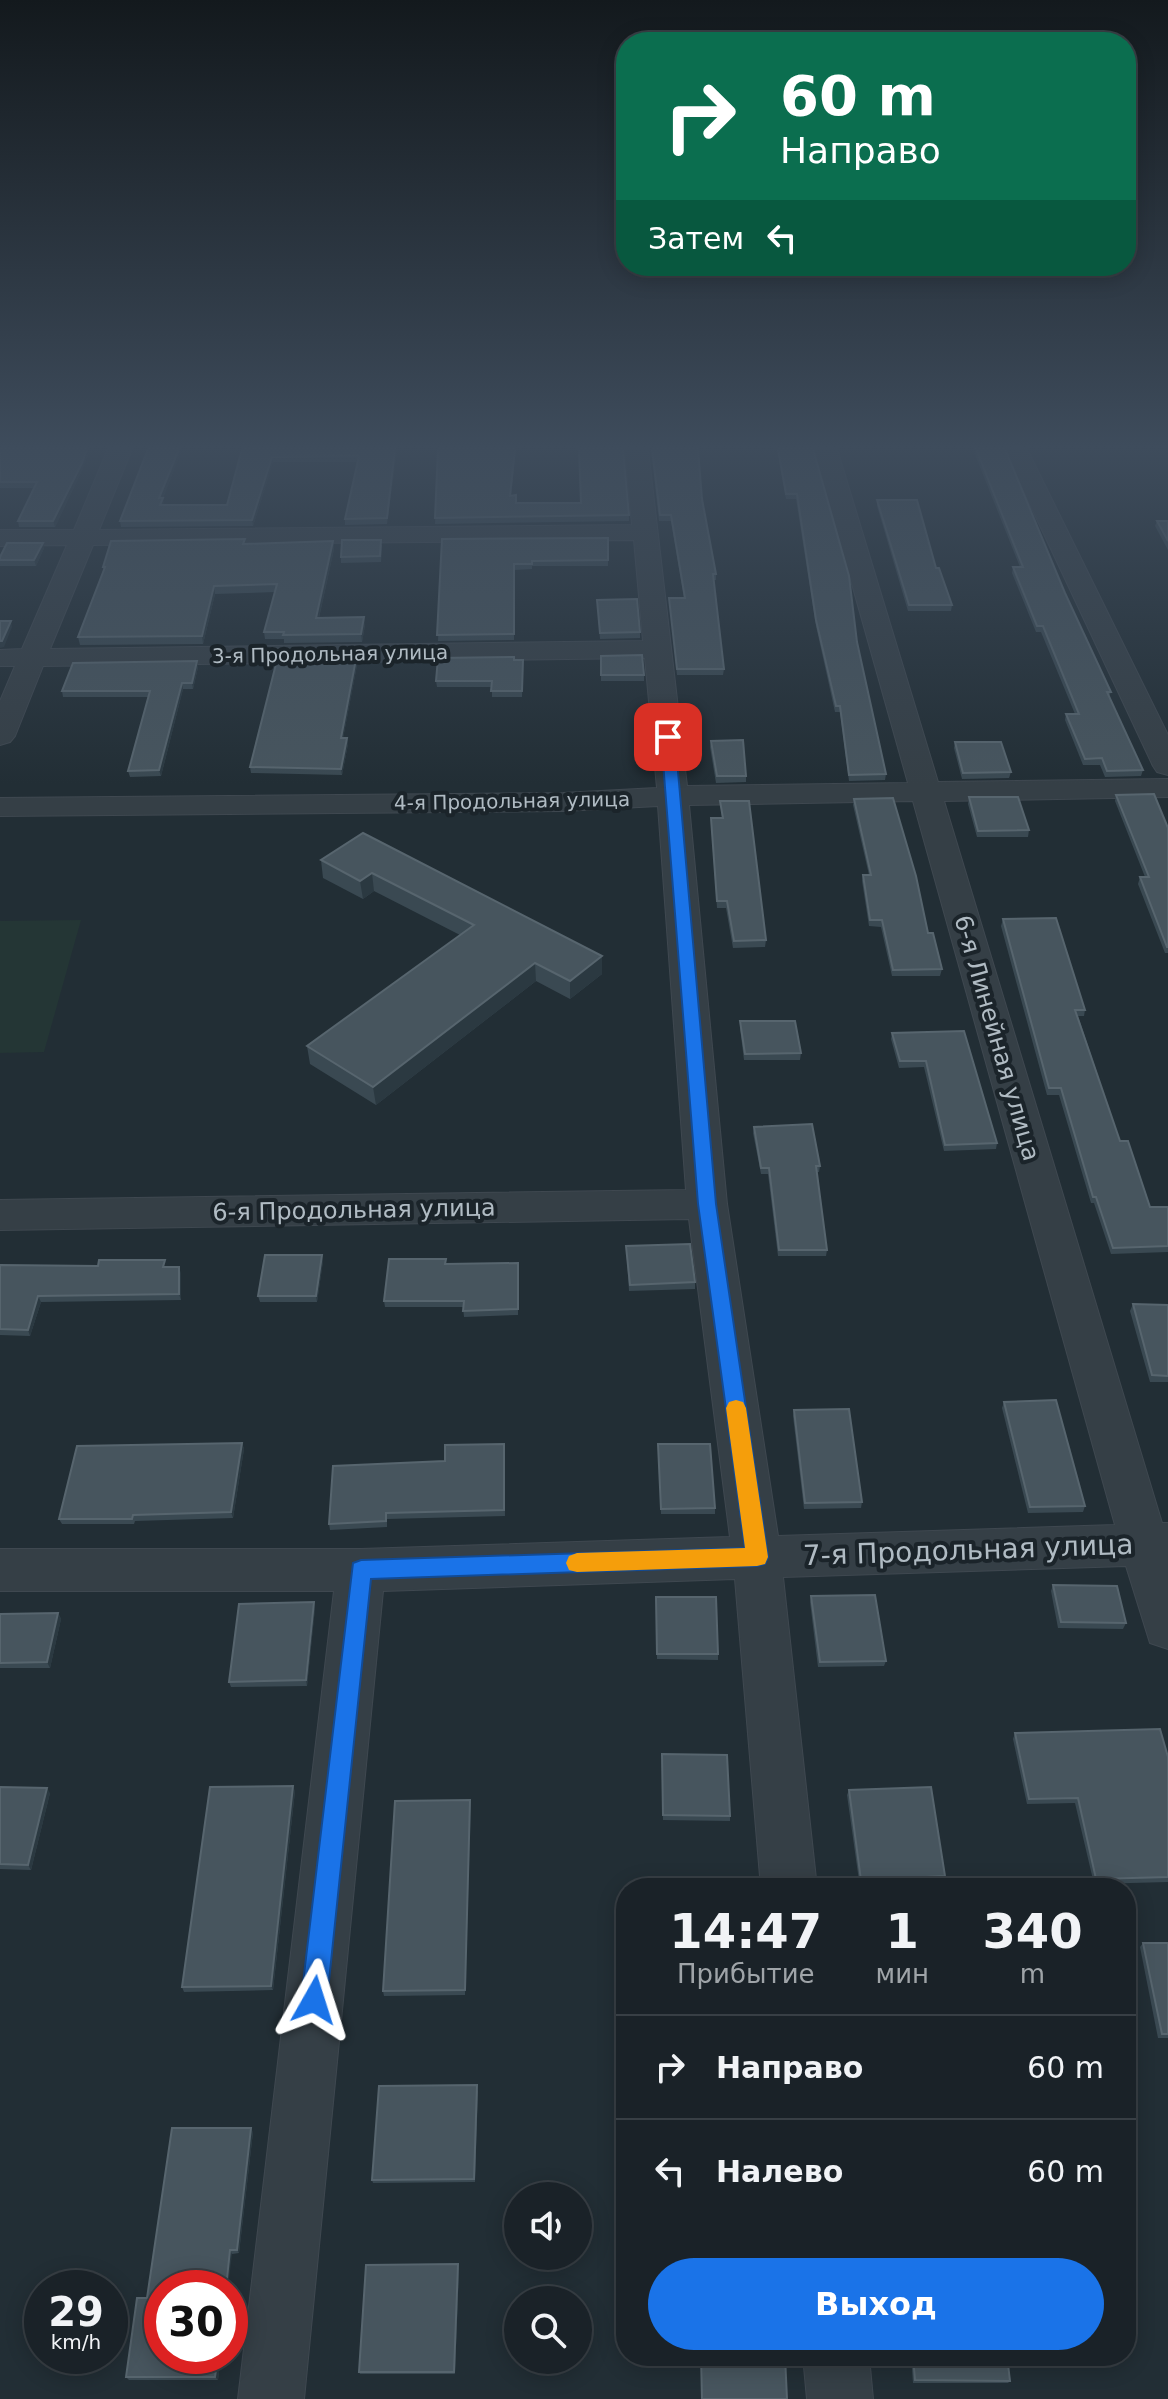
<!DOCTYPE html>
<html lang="ru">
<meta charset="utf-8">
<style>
:root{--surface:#1a2228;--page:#272f34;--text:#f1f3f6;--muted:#9fa4a8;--line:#383f45;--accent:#1a73e8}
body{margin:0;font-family:"DejaVu Sans",sans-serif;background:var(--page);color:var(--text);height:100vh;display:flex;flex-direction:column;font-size:30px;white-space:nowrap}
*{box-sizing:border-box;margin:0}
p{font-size:26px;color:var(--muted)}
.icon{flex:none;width:44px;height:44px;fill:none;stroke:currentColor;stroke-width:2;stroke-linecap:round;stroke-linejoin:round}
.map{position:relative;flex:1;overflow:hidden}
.side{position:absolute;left:616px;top:1878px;width:520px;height:488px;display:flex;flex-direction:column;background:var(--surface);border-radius:32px;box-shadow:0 4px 20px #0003,0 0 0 2px var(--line)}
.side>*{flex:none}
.top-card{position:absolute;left:616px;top:32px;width:520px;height:244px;border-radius:32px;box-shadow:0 4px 20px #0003,0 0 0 2px var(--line);background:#0b6e4f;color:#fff;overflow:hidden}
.buttons{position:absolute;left:504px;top:2182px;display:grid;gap:16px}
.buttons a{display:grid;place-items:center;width:88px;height:88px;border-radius:50%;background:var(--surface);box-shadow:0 4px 20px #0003,0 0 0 2px var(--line);font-size:40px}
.speed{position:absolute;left:24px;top:2270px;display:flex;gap:16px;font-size:40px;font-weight:700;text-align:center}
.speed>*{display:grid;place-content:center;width:104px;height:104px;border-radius:50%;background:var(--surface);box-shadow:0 4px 20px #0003,0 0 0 2px var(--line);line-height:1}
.speed small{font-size:20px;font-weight:400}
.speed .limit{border:12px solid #d22;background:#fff;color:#111}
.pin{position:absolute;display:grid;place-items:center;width:68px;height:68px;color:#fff;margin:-34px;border-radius:16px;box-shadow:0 4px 12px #0006}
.me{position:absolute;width:88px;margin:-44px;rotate:6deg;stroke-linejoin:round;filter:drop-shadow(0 0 6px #0008)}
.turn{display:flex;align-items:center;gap:28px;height:168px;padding:0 32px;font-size:36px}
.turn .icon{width:104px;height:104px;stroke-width:2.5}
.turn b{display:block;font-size:56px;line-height:68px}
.then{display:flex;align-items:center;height:76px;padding:0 32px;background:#0003;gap:16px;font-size:30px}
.eta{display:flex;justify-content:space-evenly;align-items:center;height:136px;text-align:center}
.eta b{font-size:48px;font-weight:600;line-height:56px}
.cta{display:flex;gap:16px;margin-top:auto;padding:16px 32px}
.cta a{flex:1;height:92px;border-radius:48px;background:var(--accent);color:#fff;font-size:32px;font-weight:600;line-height:92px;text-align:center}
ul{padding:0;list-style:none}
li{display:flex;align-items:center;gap:24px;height:104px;padding:0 32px;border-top:2px solid var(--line)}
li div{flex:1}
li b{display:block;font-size:30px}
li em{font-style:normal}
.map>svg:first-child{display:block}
</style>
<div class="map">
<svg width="1168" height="2399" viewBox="0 0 1168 2399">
<rect width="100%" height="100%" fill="#222e35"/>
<!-- green -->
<polygon fill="#243635" points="81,920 44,1052 0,1053 0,921"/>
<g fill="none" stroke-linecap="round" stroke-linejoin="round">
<!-- street casing -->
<g stroke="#3f4850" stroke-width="2">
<g id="street">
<path d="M108,449H132L99,530L632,525L625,449H648L687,786L908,783L814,449H837L938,782L1168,779V797L944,801L1162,1523H1168V1649L1150,1643L1126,1566L783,1577L817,1888H761L735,1579L383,1591L304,2399H238L334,1591H0V1549H361L730,1537L689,1219L0,1230V1200L686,1190L658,806L563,811L0,816V798L563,793L657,788L645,658L43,666L15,736L10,742L0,745V701L15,666H0V650L22,649L67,545L0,546V530H74ZM634,540L643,641L50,649L93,545ZM913,801L1115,1525L778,1536L727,1204L689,805Z"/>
<polygon points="1004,449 1027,449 1168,735 1168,775 1157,772 1153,766"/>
<polygon points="803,2356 869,2356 873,2399 807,2399"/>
</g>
</g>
<!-- street -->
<use href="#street" fill="#353f46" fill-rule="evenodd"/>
</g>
<!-- wall -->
<g fill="#3a4952">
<polygon points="0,449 83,468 55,527 19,527 18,521 35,488 0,488"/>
<polygon points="148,449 182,449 163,498 163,505 227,505 242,449 397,449 387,524 345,525 345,519 358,462 273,462 253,526 121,527 120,521"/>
<polygon points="438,449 516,449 511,496 516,503 629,515 629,521 435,524"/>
<polygon points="651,449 698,449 702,499 716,574 716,580 714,580 724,669 723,675 677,675 669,598 684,598 671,521 659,521"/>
<polygon points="777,449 813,449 886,774 885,780 849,781 840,712 835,712 816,626 796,499 786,499"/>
<polygon points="975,449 1005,449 1065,593 1111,692 1109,696 1143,770 1141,776 1105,777 1100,765 1083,765 1065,720 1066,714 1075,714 1041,632 1036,632 1012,573 1013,567 1020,567 974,452"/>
<polygon points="877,500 936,568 952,605 951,611 908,611 877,506"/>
<polygon points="1157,521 1168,521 1168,550 1155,526"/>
<polygon points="608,538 608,566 532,566 532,569 514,570 514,640 438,641 442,539"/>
<polygon points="333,541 334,549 319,618 365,625 362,642 284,643 284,639 265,639 264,632 275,592 215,594 203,644 80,645 78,637 103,571 103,567 246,544"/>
<polygon points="382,545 381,562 341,563 341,557"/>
<polygon points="44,548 36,566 0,566 0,557"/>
<polygon points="597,600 640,632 640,638 600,639"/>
<polygon points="601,656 644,675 644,681 601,681"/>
<polygon points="514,660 523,660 522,697 492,697 492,687 437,687 436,681"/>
<polygon points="357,665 343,738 347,738 348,744 342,775 251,773 250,767"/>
<polygon points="198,667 193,689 183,689 161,776 130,777 128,771 149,697 63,697 62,691"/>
<polygon points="711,741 746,776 746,782 716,783 710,747"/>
<polygon points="955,742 1011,772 1009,778 962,779 954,748"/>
<polygon points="1116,795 1168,828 1168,953 1165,953 1138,884 1140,877 1145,877 1115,801"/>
<polygon points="969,797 1029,830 1028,837 977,837 968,804"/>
<polygon points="854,799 928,933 942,969 940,976 892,976 881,927 869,926 862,881 863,875 869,875 853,805"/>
<polygon points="720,801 766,940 765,947 733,948 726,908 717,908 711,824 711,818 722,818"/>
<polygon points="363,833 602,956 602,974 570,999 536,981 376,1105 310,1064 307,1046 460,935 374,891 363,899 323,878 321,860"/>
<polygon points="1003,919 1085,1010 1084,1016 1078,1016 1120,1141 1150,1207 1168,1207 1168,1252 1111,1254 1094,1203 1091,1203 1059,1095 1047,1095 1001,926"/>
<polygon points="740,1021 801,1053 800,1060 744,1060 740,1028"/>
<polygon points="964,1031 997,1143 996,1149 944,1151 924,1067 899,1068 891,1039 892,1033"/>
<polygon points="754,1127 820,1166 819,1172 817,1172 827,1250 826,1256 778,1256 768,1174 761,1174 753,1133"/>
<polygon points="626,1246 695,1282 695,1289 629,1291"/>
<polygon points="323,1261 317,1302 260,1302 258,1296"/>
<polygon points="518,1263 518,1315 464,1317 463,1307 385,1307 384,1301 446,1264"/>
<polygon points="0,1265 166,1267 181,1273 181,1300 41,1302 30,1336 0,1335"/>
<polygon points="1133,1304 1168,1305 1168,1382 1150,1382 1130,1311"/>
<polygon points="1004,1402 1085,1506 1083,1512 1028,1513 1002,1408"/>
<polygon points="794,1410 862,1502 861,1508 804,1509 793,1416"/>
<polygon points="242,1443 244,1449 233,1518 135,1521 134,1524 62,1524 59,1519"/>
<polygon points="504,1444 505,1516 387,1519 387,1527 330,1530 329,1524 445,1461"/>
<polygon points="658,1450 715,1508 715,1514 661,1514"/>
<polygon points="1053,1585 1126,1623 1123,1629 1058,1628 1051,1591"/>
<polygon points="811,1596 886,1661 884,1666 818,1667 810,1602"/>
<polygon points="656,1603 718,1654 718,1660 657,1659"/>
<polygon points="315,1608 307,1686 231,1687 229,1682"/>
<polygon points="58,1613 61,1619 50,1668 0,1668 0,1614"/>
<polygon points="1015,1733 1168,1757 1168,1882 1094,1884 1075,1803 1027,1804 1013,1739"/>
<polygon points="662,1759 730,1816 730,1821 663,1820"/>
<polygon points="0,1787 50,1793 31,1870 0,1869"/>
<polygon points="849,1790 945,1876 943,1881 908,1883 909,1888 860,1888 847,1795"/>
<polygon points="295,1791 273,1990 184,1992 182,1987"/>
<polygon points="470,1800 465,1995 384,1996 383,1991"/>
<polygon points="1143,1943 1168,1943 1168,2038 1158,2038 1140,1947"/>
<polygon points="478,2090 475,2182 373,2183 372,2180"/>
<polygon points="253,2132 239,2253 232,2254 162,2356 221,2356 218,2380 129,2380 126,2377 147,2298"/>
<polygon points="459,2268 455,2374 360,2374 359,2372"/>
<polygon points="911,2356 1007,2356 1010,2381 1008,2383 913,2383"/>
</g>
<!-- shaded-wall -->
<g fill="#2b3941">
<polygon points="87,449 91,449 83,468 55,527 53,521"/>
<polygon points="179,449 182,449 163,498 164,504 161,511 159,498"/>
<polygon points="395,449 397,449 387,524 387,518"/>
<polygon points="272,457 273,462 253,526 252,520"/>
<polygon points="333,541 334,549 317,626 316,618"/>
<polygon points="43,543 44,548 36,566 34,560"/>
<polygon points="214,586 215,594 203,644 202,636"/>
<polygon points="364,617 365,625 362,642 361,634"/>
<polygon points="11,621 12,627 4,647 0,648 0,641"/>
<polygon points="356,659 357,665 342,744 341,738"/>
<polygon points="197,661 198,667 193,689 192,683"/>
<polygon points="182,683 183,689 161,776 159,770"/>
<polygon points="347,738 348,744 342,775 341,769"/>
<polygon points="372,873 374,891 363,899 360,881"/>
<polygon points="602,956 602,974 570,999 570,981"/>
<polygon points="535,963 536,981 376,1105 373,1087"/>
<polygon points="322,1255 323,1261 317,1302 316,1296"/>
<polygon points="179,1267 181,1273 181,1300 179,1294"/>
<polygon points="38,1296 41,1302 30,1336 28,1330"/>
<polygon points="242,1443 244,1449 233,1518 231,1512"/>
<polygon points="314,1602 315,1608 307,1686 306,1680"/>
<polygon points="58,1613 61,1619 50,1668 47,1662"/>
<polygon points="293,1786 295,1791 273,1990 271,1986"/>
<polygon points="47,1788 50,1793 31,1870 28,1865"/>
<polygon points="470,1800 471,1805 465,1995 465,1990"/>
<polygon points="251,2128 253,2132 239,2253 237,2250"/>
<polygon points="230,2250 232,2254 228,2288 226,2288"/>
<polygon points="458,2264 459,2268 455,2374 454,2372"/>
<polygon points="218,2356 221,2356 218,2380 215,2377"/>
</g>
<!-- building -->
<g fill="#47555e" stroke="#57656e" stroke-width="2">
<polygon points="0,449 87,449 82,463 53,521 18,521 37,482 0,482"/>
<polygon points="148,449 179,449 159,498 163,498 160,505 227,505 242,449 395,449 387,518 345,519 359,456 272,457 252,520 120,521"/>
<polygon points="438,449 515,449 510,496 516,495 516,503 581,503 579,449 623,449 629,515 435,518"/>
<polygon points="652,449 698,449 702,499 716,574 713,574 724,669 677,669 669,598 685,598 671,515 660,515"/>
<polygon points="778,449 813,449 849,576 857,642 886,774 849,775 840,706 836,706 816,620 797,494 786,494"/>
<polygon points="976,449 1005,449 1065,593 1111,692 1107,692 1143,770 1107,771 1102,758 1085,759 1066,714 1079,714 1043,626 1037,626 1013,567 1023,567"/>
<polygon points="877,500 917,500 936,568 939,568 952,605 909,605"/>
<polygon points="1157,521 1168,521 1168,541"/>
<polygon points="608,538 608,560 532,561 532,564 514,564 514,634 437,635 442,539"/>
<polygon points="245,539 243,544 333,541 316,618 364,617 361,634 283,635 284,632 264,632 277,584 214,586 202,636 78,637 105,567 103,567 111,541"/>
<polygon points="342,540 381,540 380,556 341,557"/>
<polygon points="7,543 43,543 34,560 0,560 0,557"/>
<polygon points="637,599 640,632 600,633 597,600"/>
<polygon points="0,621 11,621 2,641 0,641"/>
<polygon points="642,655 644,675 601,675 601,656"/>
<polygon points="514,657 514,660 523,660 522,691 491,691 492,681 436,681 438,658"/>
<polygon points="356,659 341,738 347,738 341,769 250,767 277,660"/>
<polygon points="197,661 192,683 182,683 159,770 128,771 150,691 62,691 73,663"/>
<polygon points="743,740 746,776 717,776 711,741"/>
<polygon points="955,742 1001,742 1011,772 963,773"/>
<polygon points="1154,794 1168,828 1168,947 1167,947 1140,877 1149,877 1116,795"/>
<polygon points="969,797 1018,797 1029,830 978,831"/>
<polygon points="893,798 916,876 928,933 933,933 942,969 893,970 882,920 870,920 863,875 871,875 854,799"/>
<polygon points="720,801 749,801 766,940 734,941 727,901 717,901 711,818 723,818"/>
<polygon points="363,833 602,956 570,981 535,963 373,1087 307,1046 474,925 372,873 360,881 321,860"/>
<polygon points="1056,918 1085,1010 1075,1010 1120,1141 1128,1141 1150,1207 1168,1207 1168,1246 1113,1248 1096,1197 1093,1197 1061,1088 1049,1088 1003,919"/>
<polygon points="740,1021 795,1021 801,1053 745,1054"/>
<polygon points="964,1031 997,1143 945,1145 926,1061 900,1061 892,1033"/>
<polygon points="812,1124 820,1166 816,1166 827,1250 779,1250 769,1168 761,1168 754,1127"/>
<polygon points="690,1244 695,1282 630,1285 626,1246"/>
<polygon points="265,1255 322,1255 316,1296 258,1296"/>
<polygon points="389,1259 446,1259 445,1264 518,1263 518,1309 463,1311 464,1301 384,1301"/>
<polygon points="99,1260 165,1260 163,1267 179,1267 179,1294 38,1296 28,1330 0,1329 0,1265 98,1266"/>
<polygon points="1133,1304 1168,1305 1168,1376 1152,1375"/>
<polygon points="1056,1400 1085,1506 1030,1507 1004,1402"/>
<polygon points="849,1409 862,1502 805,1503 794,1410"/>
<polygon points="242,1443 231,1512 133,1515 132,1519 59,1519 77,1446"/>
<polygon points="504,1444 504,1510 386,1513 386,1521 329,1524 333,1466 445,1461 445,1445"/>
<polygon points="658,1444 710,1444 715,1508 661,1509"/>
<polygon points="1053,1585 1117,1586 1126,1623 1061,1622"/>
<polygon points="875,1595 886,1661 820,1662 811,1596"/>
<polygon points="656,1597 716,1597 718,1654 657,1654"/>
<polygon points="314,1602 306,1680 229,1682 239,1604"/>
<polygon points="58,1613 47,1662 0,1663 0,1614"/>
<polygon points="1160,1729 1168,1757 1168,1877 1096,1879 1078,1798 1029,1799 1015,1733"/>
<polygon points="662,1754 727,1755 730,1816 663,1815"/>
<polygon points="293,1786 271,1986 182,1987 210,1787"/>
<polygon points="0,1787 47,1788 28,1865 0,1864"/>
<polygon points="931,1787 945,1876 907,1878 909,1888 862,1888 849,1790"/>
<polygon points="470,1800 465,1990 383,1991 395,1801"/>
<polygon points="1143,1943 1168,1943 1168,2034 1162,2034"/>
<polygon points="477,2085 474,2179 372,2180 379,2086"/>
<polygon points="172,2128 251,2128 237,2250 230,2250 226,2288 162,2288 162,2356 218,2356 215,2377 126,2377 137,2298 147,2298"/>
<polygon points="458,2264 454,2372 359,2372 366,2265"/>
<polygon points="701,2356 785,2356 787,2399 702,2399"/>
<polygon points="913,2356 1007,2356 1010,2381 915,2380"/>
</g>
<!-- sky -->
<linearGradient id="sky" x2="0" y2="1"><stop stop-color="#13191d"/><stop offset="0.57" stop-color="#3e4c5c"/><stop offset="1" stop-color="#3e4c5c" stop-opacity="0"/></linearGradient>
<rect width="1168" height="784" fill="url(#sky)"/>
<!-- route -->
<polygon fill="#1a73e8" stroke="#114b97" stroke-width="2" points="668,733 675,737 716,1204 768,1557 765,1564 757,1566 371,1579 327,2000 324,2009 314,2013 305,2009 301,2000 353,1563 361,1560 745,1548 698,1204 661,737"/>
<!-- slow -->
<polygon fill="#f59e0b" points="736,1400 743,1402 746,1408 768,1557 765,1564 757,1566 577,1572 569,1570 566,1563 569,1556 577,1553 745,1548 726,1408 729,1402"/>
<g text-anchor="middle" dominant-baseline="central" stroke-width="8" stroke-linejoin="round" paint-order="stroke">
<!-- far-street labels -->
<g font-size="20" fill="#b0bbc3" stroke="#1b242a">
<text transform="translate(330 654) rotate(-1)">3-я Продольная улица</text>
<text transform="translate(512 801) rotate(-1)">4-я Продольная улица</text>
</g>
<!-- street labels -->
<g font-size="24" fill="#b0bbc3" stroke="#1b242a">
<text transform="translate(997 1038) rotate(74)">6-я Линейная улица</text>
<text transform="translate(354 1210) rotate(-1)">6-я Продольная улица</text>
</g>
<!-- near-street labels -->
<g font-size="28" fill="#b0bbc3" stroke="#1b242a">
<text transform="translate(968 1550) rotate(-2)">7-я Продольная улица</text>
</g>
</g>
</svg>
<div class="buttons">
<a><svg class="icon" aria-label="sound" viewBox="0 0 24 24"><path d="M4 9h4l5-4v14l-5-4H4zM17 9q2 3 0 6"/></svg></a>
<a><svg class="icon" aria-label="search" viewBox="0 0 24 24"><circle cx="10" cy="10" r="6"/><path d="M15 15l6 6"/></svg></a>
</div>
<div class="speed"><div>29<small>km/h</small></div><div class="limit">30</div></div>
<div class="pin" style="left:668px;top:737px;background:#d93025"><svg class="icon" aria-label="arrive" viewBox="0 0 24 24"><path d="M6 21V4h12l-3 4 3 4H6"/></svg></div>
<svg class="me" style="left:314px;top:2000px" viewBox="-20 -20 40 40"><path d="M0-17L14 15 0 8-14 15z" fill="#1a73e8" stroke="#fff" stroke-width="4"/></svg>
<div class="top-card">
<div class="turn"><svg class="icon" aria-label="right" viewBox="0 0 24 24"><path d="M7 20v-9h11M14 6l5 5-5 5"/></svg><div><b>60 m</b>Направо</div></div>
<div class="then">Затем<svg class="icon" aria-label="left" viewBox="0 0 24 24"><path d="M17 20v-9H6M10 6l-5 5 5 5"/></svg></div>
</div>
<section class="side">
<div class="eta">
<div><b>14:47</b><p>Прибытие</p></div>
<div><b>1</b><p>мин</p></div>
<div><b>340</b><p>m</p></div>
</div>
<ul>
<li><svg class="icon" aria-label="right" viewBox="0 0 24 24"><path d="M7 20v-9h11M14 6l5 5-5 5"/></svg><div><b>Направо</b></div><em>60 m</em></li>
<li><svg class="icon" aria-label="left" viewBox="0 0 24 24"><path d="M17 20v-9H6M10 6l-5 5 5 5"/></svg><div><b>Налево</b></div><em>60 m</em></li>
</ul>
<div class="cta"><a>Выход</a></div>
</section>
</div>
